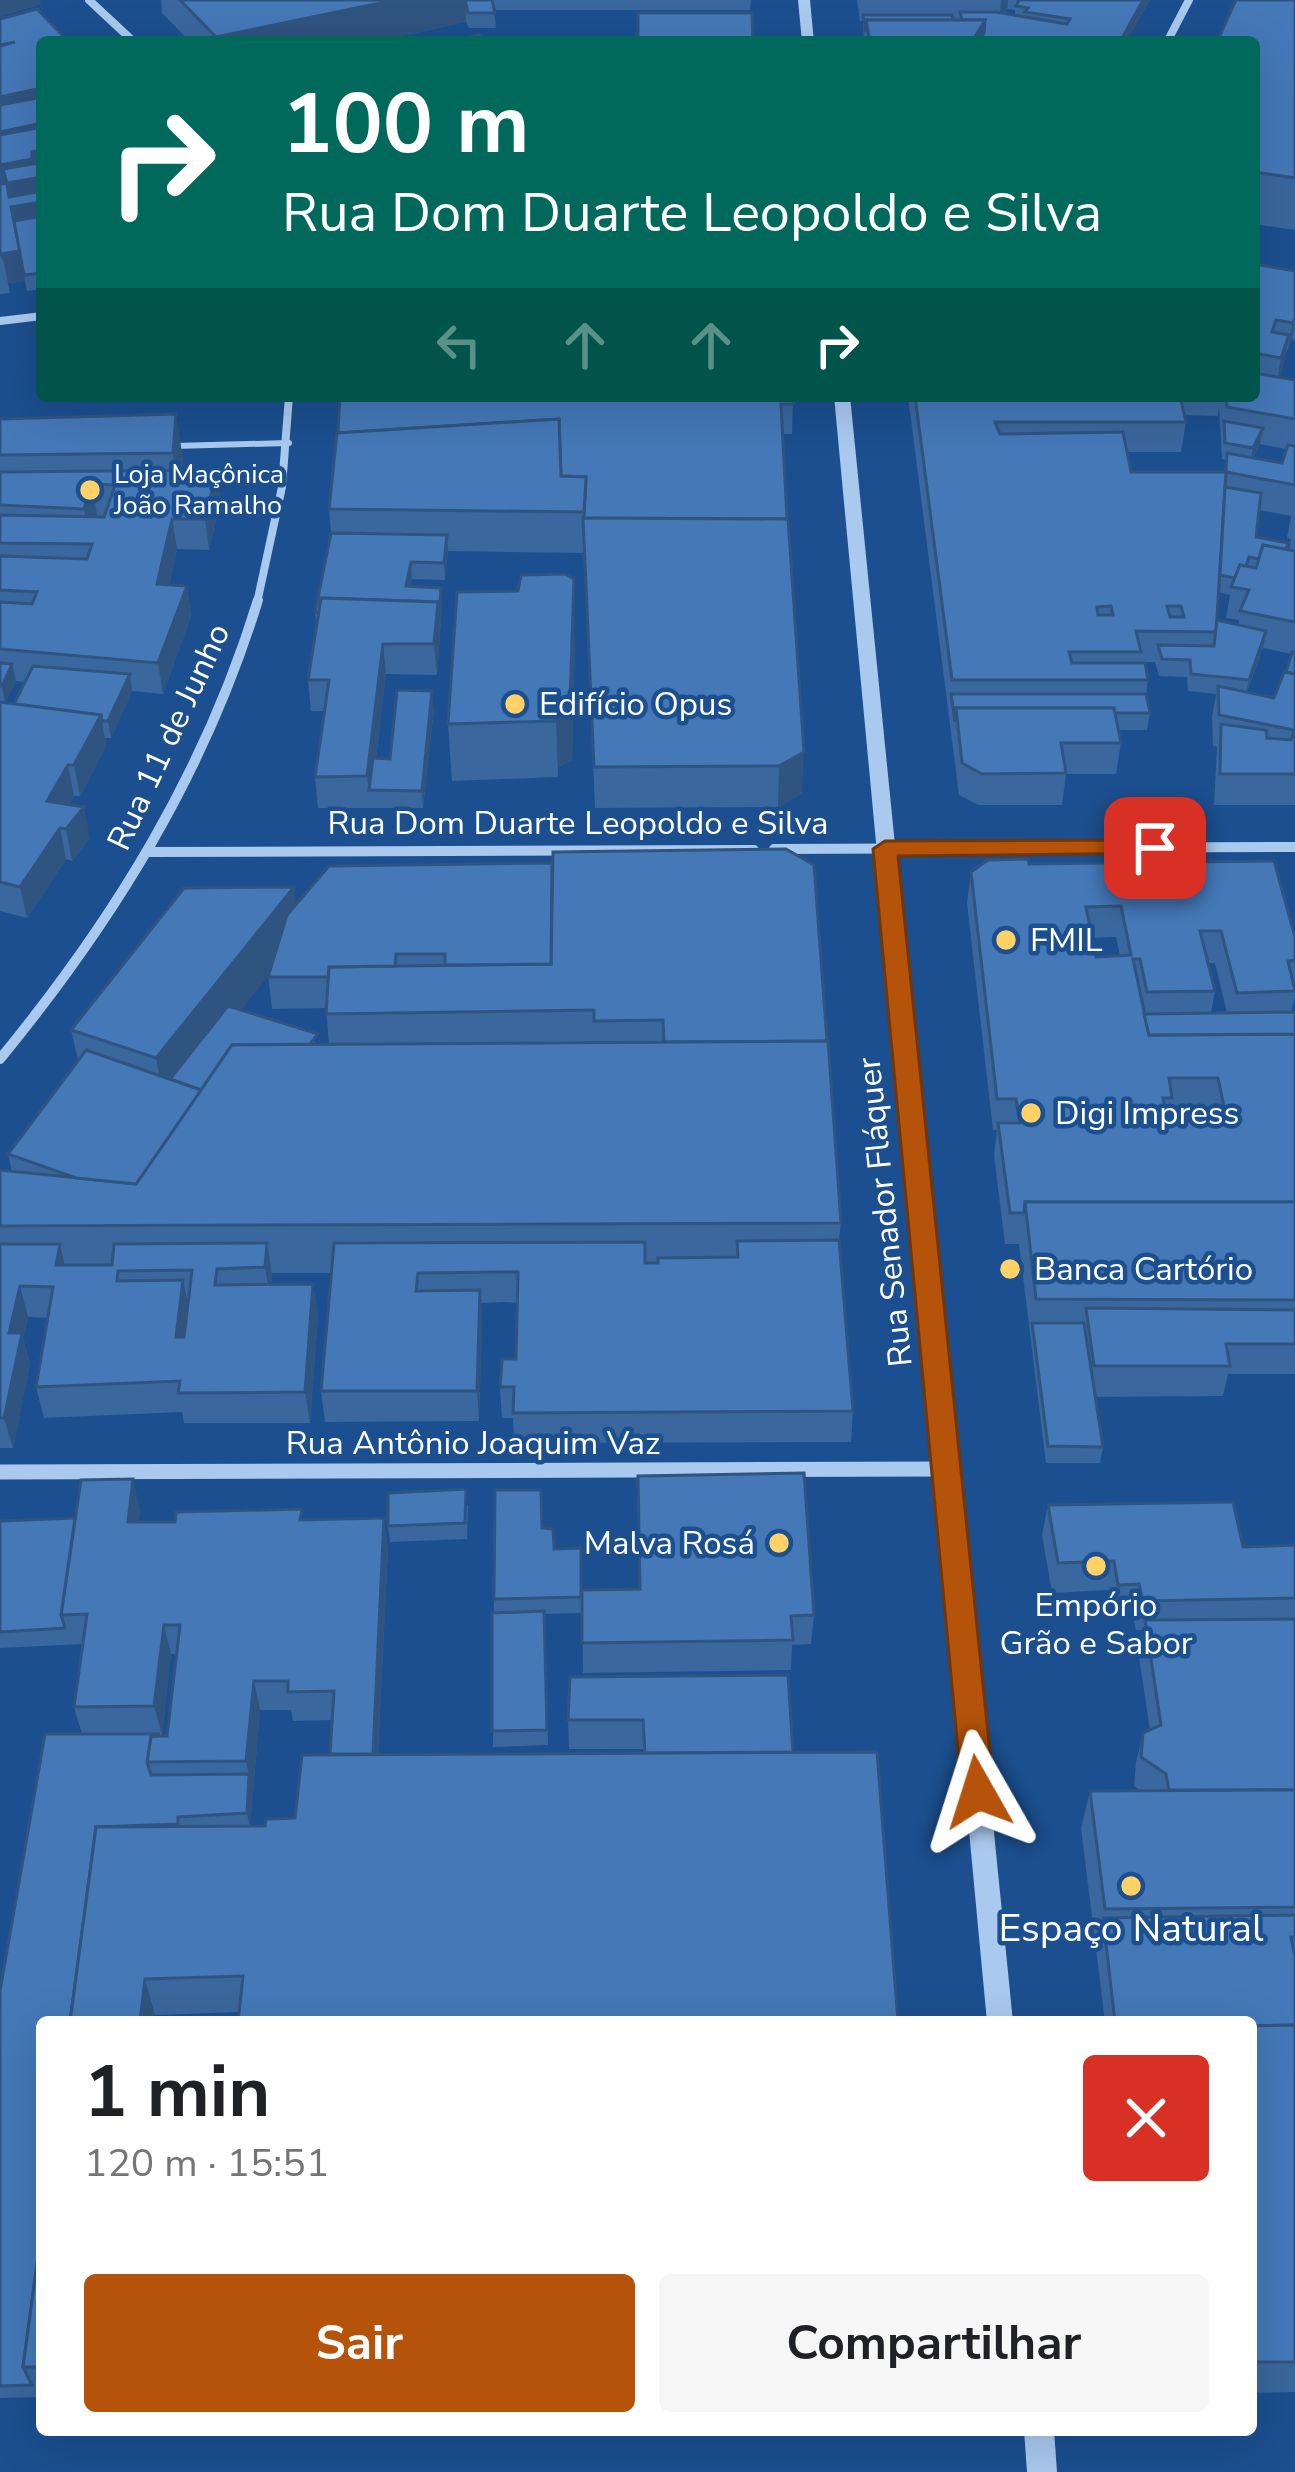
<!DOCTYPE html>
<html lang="pt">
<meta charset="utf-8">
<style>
:root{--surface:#fff;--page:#f6f6f6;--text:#202124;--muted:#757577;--accent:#b45309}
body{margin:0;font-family:"Nunito Sans",sans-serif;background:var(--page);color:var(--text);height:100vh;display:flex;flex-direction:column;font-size:45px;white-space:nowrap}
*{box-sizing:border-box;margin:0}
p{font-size:39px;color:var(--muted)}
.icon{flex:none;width:66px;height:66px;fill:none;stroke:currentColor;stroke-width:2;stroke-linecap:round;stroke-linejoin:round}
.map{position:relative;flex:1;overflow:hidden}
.drawer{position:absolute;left:36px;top:2016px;width:1221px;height:420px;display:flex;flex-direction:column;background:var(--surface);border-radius:12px;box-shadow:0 12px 48px #0002}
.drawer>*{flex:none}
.top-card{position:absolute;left:36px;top:36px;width:1224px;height:366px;border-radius:12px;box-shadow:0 12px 48px #0002;background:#00695c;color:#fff;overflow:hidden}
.pin{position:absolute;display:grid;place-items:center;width:102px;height:102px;color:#fff;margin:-51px;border-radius:24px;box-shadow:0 6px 18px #0006}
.me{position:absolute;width:132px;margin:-66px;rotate:354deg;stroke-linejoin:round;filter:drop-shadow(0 0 9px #0008)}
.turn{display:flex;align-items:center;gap:42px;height:252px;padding:0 48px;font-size:54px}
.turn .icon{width:156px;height:156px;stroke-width:2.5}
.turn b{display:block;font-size:84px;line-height:102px}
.lanes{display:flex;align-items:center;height:114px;padding:0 48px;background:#0003;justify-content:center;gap:60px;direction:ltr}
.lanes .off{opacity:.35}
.round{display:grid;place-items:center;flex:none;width:126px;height:126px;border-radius:12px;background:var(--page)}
.headline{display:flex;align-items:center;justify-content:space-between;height:204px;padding:0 48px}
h1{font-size:72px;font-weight:700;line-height:90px}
.action{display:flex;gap:24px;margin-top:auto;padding:24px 48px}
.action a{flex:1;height:138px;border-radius:12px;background:var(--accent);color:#fff;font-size:48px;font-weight:700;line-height:138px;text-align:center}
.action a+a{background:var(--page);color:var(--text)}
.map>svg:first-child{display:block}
</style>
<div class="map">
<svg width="1295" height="2472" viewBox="0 0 1295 2472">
<rect width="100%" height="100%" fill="#1b4f8f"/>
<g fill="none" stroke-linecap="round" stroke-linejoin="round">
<!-- service -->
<polyline stroke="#a9c9ee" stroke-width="6" points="174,446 289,443"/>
<!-- minor-far2 -->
<g stroke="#a9c9ee" stroke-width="8">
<polyline points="89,0 134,42"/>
<polyline points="1167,42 1189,0"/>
<polyline points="0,321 42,316"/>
<polyline points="257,603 282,487 289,396"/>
</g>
<!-- minor-far1 -->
<g stroke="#a9c9ee" stroke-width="10">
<polyline points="774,849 1295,847"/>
<polyline points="149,852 754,850"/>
<path d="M0,1059C114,920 205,773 258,600"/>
</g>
<!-- minor -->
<polyline stroke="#a9c9ee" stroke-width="15" points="0,1472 946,1469"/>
<!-- tertiary -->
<g fill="#a9c9ee" fill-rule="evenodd">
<polygon points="798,0 810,0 814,42 802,42"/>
<polygon points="834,396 850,396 1013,2022 987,2022"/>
<polygon points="1024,2430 1054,2430 1057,2472 1027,2472"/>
</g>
</g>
<!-- wall -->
<g fill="#3a679d" fill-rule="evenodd">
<polygon points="0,0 41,4 4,15 4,18 42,42 42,289 27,291 25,281 8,283 10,293 0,294"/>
<polygon points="161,0 751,0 750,10 494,10 496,28 469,28 466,22 373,42 190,42 162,13"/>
<path d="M857,0H1150L1126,42H864L863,21H860ZM1007,9L1015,10V15L1004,14Z"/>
<polygon points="1295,0 1295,230 1254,224 1254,42"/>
<path d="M1254,264L1295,271V341L1292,340L1286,353L1280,377L1295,380V805H1214L1217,747L1213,746L1212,717L1216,694L1188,691L1187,677L1159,676L1155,662H1139L1148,680L1146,694L1150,713L1147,730H1119L1121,743L1116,774H1066L1062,805H978L959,795L908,396H1254ZM1219,406L1222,459L1226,460L1224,472H1131L1127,452H1181L1186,422L1184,415L1218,416ZM1260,444L1286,449L1282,463L1253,458ZM1259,510L1291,516L1287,538L1291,539L1289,550L1256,537ZM1218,592L1230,595L1226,618L1239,620L1238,625L1217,620ZM1263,648L1292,654L1274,698L1247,692Z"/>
<polygon points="793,396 792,434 782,434 802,793 778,807 595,808 584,553 448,551 445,580 412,579 410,587 441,588 442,604 437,675 386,674 376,758 390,759 434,708 423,808 318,808 315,777 324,711 311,711 308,680 316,627 315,612 331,533 329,509 338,433"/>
<path d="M176,414L183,461L182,470L221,500L209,550L177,549L169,585L187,586L191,616L163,694L132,691L111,738H105L106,746L80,796H74L69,805L90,838L72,861L66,859L27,918L0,911V419ZM16,681L25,682L14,704L5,702Z"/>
<polygon points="575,635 572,760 558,767 558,777 452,781 448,724"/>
<path d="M552,863L841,1223L839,1240L853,1411L851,1442L514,1443L513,1418H502L500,1387L516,1359L517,1303L505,1302L481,1303L482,1321L479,1421L325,1422L321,1391L331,1273H272L271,1285L313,1284L318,1315L310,1423H184L182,1412L44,1418L36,1387L48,1318L28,1317L23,1338L30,1364L13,1448H0V1170L12,1172L8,1154L78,1060L71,1030L296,905ZM268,975L272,1009L326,1008L329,1044H319L241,1010Z"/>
<path d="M1029,864L1295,937V996L1291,1012H1295V1374H1228L1223,1396L1095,1397L1103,1447L1100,1463H1046L1019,1244H1005L994,1155L997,1130H993L967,903L971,872ZM1116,937L1120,956L1096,957L1092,938ZM1208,963H1215L1227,1013H1211L1215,991ZM1211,1109L1214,1121H1167L1170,1110Z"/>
<polygon points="468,1505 467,1539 390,1542 388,1526"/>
<polygon points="1048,1505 1243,1547 1295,1545 1295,2392 1251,2393 1251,2022 1105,2022 1081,1828 1090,1791 1141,1791 1134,1786 1136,1762 1143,1733 1150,1730 1138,1650 1143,1630 1136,1630 1132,1613 1112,1614 1108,1590 1052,1593 1042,1535"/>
<path d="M140,1509L138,1522L303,1520L388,1548L378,1754L643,1753V1749H569L568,1720L788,1675L239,2012L155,2015L42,2022V2397L0,2398V1991L82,1734L74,1707L83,1644L0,1648V1521L75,1518ZM171,1654H176L167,1736H158L162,1735ZM260,1710H291L293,1721L332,1720L330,1754L295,1818L265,1826H250Z"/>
<polygon points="542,1528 554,1549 581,1548 581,1613 545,1614 548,1745 493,1747 494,1599"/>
<polygon points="639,1589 814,1615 811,1644 792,1645 791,1670 583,1673 582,1590"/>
</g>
<!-- shaded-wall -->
<g fill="#305480">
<polygon points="0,0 40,0 41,4 4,15 7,35 0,37"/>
<polygon points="395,0 465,0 466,22 373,42 216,42 216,37"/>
<polygon points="1001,0 1008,0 1007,9 999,23"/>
<polygon points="1143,0 1150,0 1126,42 1120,42"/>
<polygon points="985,20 983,42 972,42"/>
<polygon points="37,89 42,117 0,127 0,97"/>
<polygon points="42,123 42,232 17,237 8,193 0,194 0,132"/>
<polygon points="20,251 25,281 8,283 4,263 0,254"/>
<polygon points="1295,318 1292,340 1287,353 1293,323"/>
<polygon points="1289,335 1284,365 1276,388 1281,358"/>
<polygon points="176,414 183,461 180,500 173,453"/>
<polygon points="1263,428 1260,444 1250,464 1253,448"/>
<polygon points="217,470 221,500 209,550 205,519"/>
<polygon points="92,484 97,515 89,540 84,509"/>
<polygon points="172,519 177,549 162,615 157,584"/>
<polygon points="447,535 448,552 445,580 444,563"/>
<polygon points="411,562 412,579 407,603 406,586"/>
<polygon points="574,579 575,635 572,760 558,767 558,777 556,721"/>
<polygon points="187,586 191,616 163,694 158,663"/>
<polygon points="441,588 442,604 437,675 434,644"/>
<polygon points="1266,631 1263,648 1245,696 1249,680"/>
<polygon points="383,644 386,674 372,790 369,790 367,776"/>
<polygon points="12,664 16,681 5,703 2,686"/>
<polygon points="130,674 132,691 111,738 108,721"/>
<polygon points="432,691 434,708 423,808 422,791"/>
<polygon points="101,715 106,746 80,796 74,765"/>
<polygon points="804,752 802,793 778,807 779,766"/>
<polygon points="68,765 74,796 53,833 47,801"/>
<polygon points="84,807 90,838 72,861 66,829"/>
<polygon points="60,828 66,859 27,918 20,887"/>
<polygon points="294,887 300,936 165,1106 156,1058"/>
<polygon points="267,1243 272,1274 270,1298 265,1267"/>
<polygon points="60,1244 67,1275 56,1265"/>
<polygon points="183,1280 189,1310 182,1368 176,1337"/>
<polygon points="313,1284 318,1315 310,1423 305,1392"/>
<polygon points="20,1286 28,1317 23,1338 30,1364 13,1448 4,1418 9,1333"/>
<polygon points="480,1290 482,1321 479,1421 477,1391"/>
<polygon points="133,1479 140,1509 135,1552 128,1522"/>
<polygon points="384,1518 388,1548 376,1792 372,1764"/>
<polygon points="164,1625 171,1654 162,1735 154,1706"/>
<polygon points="254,1681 260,1710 250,1829 247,1813 249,1774 246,1761"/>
<polygon points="145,1979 155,2015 154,2022 140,2022"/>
</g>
<!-- building -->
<g fill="#4478b7" stroke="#305480" stroke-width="3" fill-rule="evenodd">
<polygon points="180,0 395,0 216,37"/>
<polygon points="465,0 492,0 495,13 468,13"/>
<polygon points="1019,0 1143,0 1120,42 1101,42 1102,40 1088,38 1086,42 978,42 984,33 985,20 962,20 960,12 996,12 1067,24 1070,19 1025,12 1028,8 1016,6"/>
<polygon points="1236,0 1295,0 1295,178 1254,172 1254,42 1217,42"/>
<polygon points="37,9 69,42 42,42 42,96 37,89 0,97 0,46 15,42 0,45 0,19"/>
<polygon points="638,13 752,13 753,42 638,42"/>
<polygon points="863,15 952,15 953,20 866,20 866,32"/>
<polygon points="866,20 985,20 972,42 870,42"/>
<polygon points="480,35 483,42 442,42"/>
<polygon points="42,97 42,123 0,132 0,105"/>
<polygon points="42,127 42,150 32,152 32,159 0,165 0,135"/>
<polygon points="38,163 42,171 42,177 7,183 9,197 42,191 42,202 11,207 20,251 0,254 0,184 7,183 3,169"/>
<polygon points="42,216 42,273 24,275 14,221"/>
<polygon points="1254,264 1295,271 1295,318 1293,323 1276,320 1272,332 1289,335 1281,358 1254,353"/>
<polygon points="1254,373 1295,380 1295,419 1227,407 1226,396 1254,396"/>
<polygon points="340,396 793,396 794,404 781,404 787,519 584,518 586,477 561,476 559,419 338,433"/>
<path d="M915,396H1180L1186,422H995L1000,434L1123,432L1131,472H1226L1216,632L1136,631L1141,652H1069L1072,663H1145L1148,680H952ZM1111,606L1113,615H1098L1097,607ZM1167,606H1181L1184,617H1170Z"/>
<polygon points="1180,396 1220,396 1220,400 1180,399"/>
<polygon points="176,414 173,453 0,455 0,419"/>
<polygon points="559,419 561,476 586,477 584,512 329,509 337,433"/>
<polygon points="1224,421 1263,428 1253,448 1225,443"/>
<polygon points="1288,445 1295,446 1295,485 1226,472 1227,453 1282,463"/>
<polygon points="217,470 205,519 172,519 157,584 187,586 158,663 0,649 0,602 32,604 37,592 0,590 0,556 87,559 92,544 0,543 0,515 104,517 115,485 92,484 84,509 0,505 0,472"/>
<polygon points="1225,487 1261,493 1256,537 1288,543 1286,550 1263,545 1259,559 1249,557 1246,566 1240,565 1235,578 1220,575"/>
<polygon points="583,518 788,519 804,752 779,766 594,767"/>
<polygon points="331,533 447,535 444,563 411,562 406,586 441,588 439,616 438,602 321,598 319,613 315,612"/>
<polygon points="1263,545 1295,551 1295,622 1240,611 1249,590 1231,587 1240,565 1256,568"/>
<polygon points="565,574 574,579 570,703 557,711 556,721 448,724 457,592 518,591 521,575"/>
<polygon points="321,598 438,602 434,644 383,644 367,776 315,777 329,680 308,680"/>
<polygon points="1217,620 1266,631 1249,680 1191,674 1190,660 1162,659 1158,645 1214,646"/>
<polygon points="1292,652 1295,652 1295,674 1286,672"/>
<polygon points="0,663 12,664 2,686 0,686"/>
<polygon points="33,666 130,674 108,721 102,721 101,715 14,704"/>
<polygon points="1284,672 1295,674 1295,774 1220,774 1221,724 1266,730 1267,738 1291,740 1294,730 1219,715 1218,686 1274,698"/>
<polygon points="397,690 432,691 422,791 369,790 373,758 390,759"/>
<polygon points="951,694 1146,694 1150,713 1115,713 1114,708 956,708 955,722"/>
<polygon points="0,702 101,715 74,765 68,765 47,801 84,807 66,829 60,828 20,887 0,882"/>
<polygon points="956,708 1114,708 1121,743 1061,743 1066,773 982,774 962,763"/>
<polygon points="786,849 814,865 827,1041 664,1042 663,1020 594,1021 594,1010 326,1014 329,967 551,964 553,852"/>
<path d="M1028,859L1029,864L1274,861L1295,937V960L1288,961L1295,991L1237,993L1221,931H1200L1215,991L1147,992L1140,959H1133L1149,1035L1295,1034V1202H1025L1024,1213H1010L998,1123H1020L1016,1099H997L971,872L988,860ZM1121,906L1131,955L1096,957L1086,907ZM1169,1078H1218L1227,1121H1167L1163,1098H1172Z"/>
<polygon points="552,863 551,964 445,965 445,954 396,954 395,966 329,967 328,977 268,977 287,915 329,866"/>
<polygon points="294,887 156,1058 71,1030 184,888"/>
<polygon points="228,1006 318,1034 310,1044 232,1045 201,1090 170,1079"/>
<polygon points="1295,1012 1295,1034 1149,1035 1144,1014"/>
<polygon points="828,1041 841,1223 0,1226 0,1170 136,1184 232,1045"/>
<polygon points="86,1050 201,1090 136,1184 76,1178 8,1154"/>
<polygon points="1025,1202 1295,1202 1295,1300 1036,1299"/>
<polygon points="839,1240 853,1411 513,1413 514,1387 500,1387 502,1359 516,1359 518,1272 503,1272 418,1273 416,1291 480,1290 477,1391 321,1391 334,1243 645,1242 645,1263 658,1263 658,1258 738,1257 737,1241"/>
<path d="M267,1243L265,1267L217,1269L215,1285L313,1284L305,1392L178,1393L180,1381L36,1387L53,1287L20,1286L9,1333H22L4,1418H0V1244H60L56,1265H112L114,1244ZM192,1270L184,1337H176L183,1280L117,1281L118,1271Z"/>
<polygon points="1086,1308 1295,1310 1295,1344 1226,1344 1230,1366 1094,1366"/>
<polygon points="1032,1323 1084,1323 1103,1447 1048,1446"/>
<polygon points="804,1473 814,1615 791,1616 793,1640 582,1643 582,1590 640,1589 638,1476"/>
<polygon points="133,1479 128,1522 175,1522 176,1512 302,1509 300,1520 384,1518 373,1754 330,1754 334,1691 288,1692 288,1681 254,1681 246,1761 147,1762 151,1736 167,1736 180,1625 164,1625 154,1706 74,1707 87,1614 61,1615 81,1480"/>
<polygon points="466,1489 465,1523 388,1526 388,1493"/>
<polygon points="495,1490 541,1490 542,1528 553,1529 554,1549 581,1548 581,1597 494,1599"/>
<polygon points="1233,1502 1243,1547 1295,1545 1295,1598 1143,1601 1139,1584 1118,1585 1114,1561 1058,1563 1048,1505"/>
<polygon points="75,1518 61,1615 65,1628 0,1632 0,1521"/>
<polygon points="544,1611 547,1730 492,1731 492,1613"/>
<polygon points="1295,1619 1295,1790 1169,1790 1166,1774 1141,1757 1143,1733 1161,1725 1145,1620"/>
<polygon points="788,1675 793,1752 645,1753 643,1720 568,1720 570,1677"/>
<polygon points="45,1734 158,1734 157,1736 151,1736 147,1762 151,1775 249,1774 247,1813 178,1817 178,1824 96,1827 70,2022 42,2022 42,2227 23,2367 32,2385 0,2386 0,1991"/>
<polygon points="877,1752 898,2022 238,2022 243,1976 145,1979 140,2022 70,2022 96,1827 265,1826 266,1819 295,1818 302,1755"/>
<polygon points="1295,1790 1295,1907 1105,1909 1090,1791"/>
<polygon points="1295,1915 1295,1937 1291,1937 1295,1957 1295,2025 1251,2026 1251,2022 1115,2022 1103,1918"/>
<polygon points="1295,2025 1295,2362 1251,2362 1251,2026"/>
<polygon points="42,2227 42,2367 23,2367"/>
</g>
<!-- route -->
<polygon fill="#b45309" stroke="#753606" stroke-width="3" points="1155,840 1164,842 1164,853 898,856 994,1792 989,1802 978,1806 966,1802 962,1792 873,849 885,841"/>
<!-- markers -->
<g fill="#ffd166" stroke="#1b4f8f" stroke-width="4.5">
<circle cx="90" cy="490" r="12"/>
<circle cx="515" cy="704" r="12"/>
<circle cx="1006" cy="940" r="12"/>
<circle cx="1031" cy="1113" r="12"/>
<circle cx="1010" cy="1269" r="12"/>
<circle cx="779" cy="1543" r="12"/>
<circle cx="1096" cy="1566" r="12"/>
<circle cx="1131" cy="1886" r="12"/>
</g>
<g text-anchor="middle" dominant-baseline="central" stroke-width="9" stroke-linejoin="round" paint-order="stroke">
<!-- far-poi labels -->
<g font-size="27" fill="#fff" stroke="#1b4f8f" text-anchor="start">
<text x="114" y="474">Loja Maçônica<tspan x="114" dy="31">João Ramalho</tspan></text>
</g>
<!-- poi labels -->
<g font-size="33" fill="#fff" stroke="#1b4f8f" text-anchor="start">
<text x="539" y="704">Edifício Opus</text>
<text x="1030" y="940">FMIL</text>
<text x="1055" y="1113">Digi Impress</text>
<text x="1034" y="1269">Banca Cartório</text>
<text x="755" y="1543" text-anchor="end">Malva Rosá</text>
<text x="1096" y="1605" text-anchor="middle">Empório<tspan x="1096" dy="38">Grão e Sabor</tspan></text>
</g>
<!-- street labels -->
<g font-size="33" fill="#fff" stroke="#1b4f8f">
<text transform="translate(169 737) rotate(-65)">Rua 11 de Junho</text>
<text x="578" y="823">Rua Dom Duarte Leopoldo e Silva</text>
<text transform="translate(885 1212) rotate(-96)">Rua Senador Fláquer</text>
<text x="473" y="1443">Rua Antônio Joaquim Vaz</text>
</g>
<!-- near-poi labels -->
<g font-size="39" fill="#fff" stroke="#1b4f8f">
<text x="1131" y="1928">Espaço Natural</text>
</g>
</g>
</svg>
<div class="pin" style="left:1155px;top:848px;background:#d93025"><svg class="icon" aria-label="arrive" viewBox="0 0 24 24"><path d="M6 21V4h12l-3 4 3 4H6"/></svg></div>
<svg class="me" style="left:978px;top:1792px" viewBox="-20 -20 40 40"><path d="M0-17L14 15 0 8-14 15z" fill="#b45309" stroke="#fff" stroke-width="4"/></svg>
<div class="top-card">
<div class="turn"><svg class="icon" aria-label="right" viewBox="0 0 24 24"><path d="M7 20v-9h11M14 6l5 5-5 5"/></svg><div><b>100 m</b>Rua Dom Duarte Leopoldo e Silva</div></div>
<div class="lanes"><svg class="icon off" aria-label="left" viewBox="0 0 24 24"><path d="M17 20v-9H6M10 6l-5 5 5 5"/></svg><svg class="icon off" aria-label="ahead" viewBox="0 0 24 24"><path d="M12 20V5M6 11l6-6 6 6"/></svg><svg class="icon off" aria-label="ahead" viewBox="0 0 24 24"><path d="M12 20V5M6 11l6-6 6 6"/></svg><svg class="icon" aria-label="right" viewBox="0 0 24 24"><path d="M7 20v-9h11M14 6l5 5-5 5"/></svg></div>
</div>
<section class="drawer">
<div class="headline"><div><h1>1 min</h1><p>120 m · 15:51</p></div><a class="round" style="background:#d93025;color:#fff"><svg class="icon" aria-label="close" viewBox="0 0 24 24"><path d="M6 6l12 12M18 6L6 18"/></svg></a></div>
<div class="action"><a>Sair</a><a>Compartilhar</a></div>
</section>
</div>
